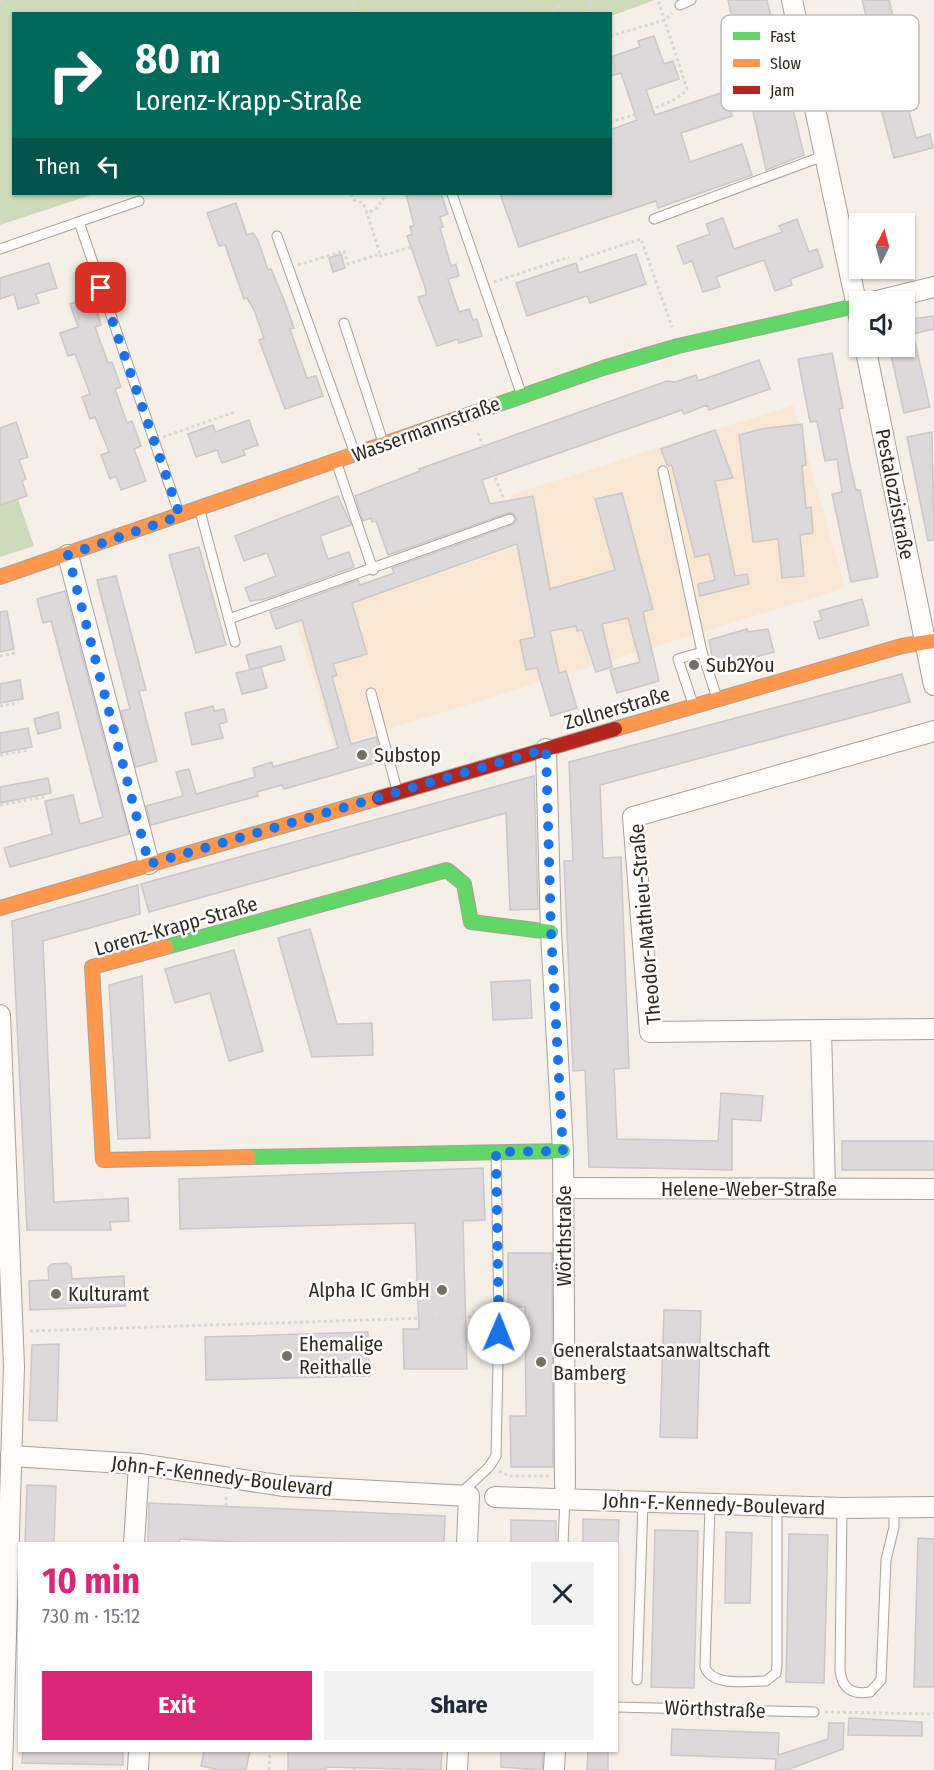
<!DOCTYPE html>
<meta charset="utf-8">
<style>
:root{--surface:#fff;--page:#f2f2f3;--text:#1f2937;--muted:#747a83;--accent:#db2777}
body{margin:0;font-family:"Fira Sans Condensed",sans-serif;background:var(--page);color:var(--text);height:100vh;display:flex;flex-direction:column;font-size:22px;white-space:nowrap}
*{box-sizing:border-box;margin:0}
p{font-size:20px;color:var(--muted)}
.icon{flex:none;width:33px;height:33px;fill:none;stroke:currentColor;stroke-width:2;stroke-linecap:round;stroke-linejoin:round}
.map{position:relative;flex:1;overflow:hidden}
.sheet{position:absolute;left:18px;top:1542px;width:600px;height:210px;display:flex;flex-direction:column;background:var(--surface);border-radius:0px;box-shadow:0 2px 4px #0004}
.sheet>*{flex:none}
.banner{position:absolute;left:12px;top:12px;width:600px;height:183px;border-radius:0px;box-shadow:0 2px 4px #0004;background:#00695c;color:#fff;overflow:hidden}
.needle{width:39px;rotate:6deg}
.buttons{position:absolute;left:849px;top:213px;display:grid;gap:12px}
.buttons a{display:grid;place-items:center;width:66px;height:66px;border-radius:0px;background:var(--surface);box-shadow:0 2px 4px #0004;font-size:30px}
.pin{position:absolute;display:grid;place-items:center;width:51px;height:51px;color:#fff;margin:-26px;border-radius:12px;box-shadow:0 3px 9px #0006}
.me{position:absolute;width:66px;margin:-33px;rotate:1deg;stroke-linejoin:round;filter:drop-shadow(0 0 4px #0008)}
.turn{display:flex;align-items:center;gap:21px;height:126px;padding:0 24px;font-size:27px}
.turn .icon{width:78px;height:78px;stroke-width:2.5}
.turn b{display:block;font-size:42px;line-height:51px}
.then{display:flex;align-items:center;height:57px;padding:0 24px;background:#0003;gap:12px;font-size:22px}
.round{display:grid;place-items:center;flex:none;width:63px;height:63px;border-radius:0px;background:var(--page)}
.summary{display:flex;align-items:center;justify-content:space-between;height:102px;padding:0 24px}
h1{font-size:36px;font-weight:700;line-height:45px;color:var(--accent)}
.button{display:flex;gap:12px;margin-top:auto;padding:12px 24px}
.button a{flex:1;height:69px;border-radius:0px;background:var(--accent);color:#fff;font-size:24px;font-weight:700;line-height:69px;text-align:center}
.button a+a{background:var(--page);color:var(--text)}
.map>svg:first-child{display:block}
</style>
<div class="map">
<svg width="934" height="1770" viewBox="0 0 934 1770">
<rect width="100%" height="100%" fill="#f6efe8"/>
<!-- built -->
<polygon fill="#f9e7d4" points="793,405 845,588 334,746 296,622 518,546 510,495"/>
<!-- green -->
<g fill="#cddbba">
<polygon points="0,0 655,0 611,16 610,14 14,14 14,194 94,194 0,225"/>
<polygon points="18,499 34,546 0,557 0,505"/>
</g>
<!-- building -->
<g fill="#ddd8d9" stroke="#ccc7ca" stroke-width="1.5">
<polygon points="728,0 767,0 804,155 766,170"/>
<polygon points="862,0 889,0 905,64 897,66 916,138 930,134 933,148 894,158 872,75 881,73"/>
<polygon points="654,36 664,64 673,61 679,79 646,90 655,115 724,92 732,116 681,133 690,162 742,144 752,175 658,208 656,201 519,247 500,194 610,194 610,130 637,120 621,73 610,76 610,57 640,47 638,41"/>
<polygon points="406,194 441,194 448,214 440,217 443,227 440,228 451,266 456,264 459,276 448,279 459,312 469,309 473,320 477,319 482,336 459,343 458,339 437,346 418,297 426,295 425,287 407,236 412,234 410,227 414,225"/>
<polygon points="236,203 247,235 253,233 258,240 268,270 271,269 284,300 294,328 290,329 307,378 316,376 323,396 285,409 259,340 264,338 254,310 247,298 244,299 225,245 219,246 207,213"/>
<polygon points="723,218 734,249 782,232 779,226 797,219 809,252 817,249 823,267 790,279 792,285 775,291 764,260 716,277 720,287 703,292 692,261 684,264 677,246 710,234 706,224"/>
<polygon points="341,254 345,268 333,272 329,258"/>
<polygon points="636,254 646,284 590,303 587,296 527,316 516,283 576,263 579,273"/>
<polygon points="49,263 57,288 36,294 39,303 18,309 14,294 0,299 0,278"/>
<polygon points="93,296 101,325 95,327 108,363 112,362 121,387 115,389 127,423 132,421 141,446 134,449 146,481 121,490 116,476 110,479 101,455 109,452 95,417 90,419 82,397 90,394 79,364 75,354 68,356 60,333 78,327 70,304"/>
<polygon points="934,316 934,329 913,334 930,407 904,413 889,346 904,346 904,320"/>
<polygon points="832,353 843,408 839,409 851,469 856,490 860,490 878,577 851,582 832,494 842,492 837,459 825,461 817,421 810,422 798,359"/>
<polygon points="759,360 770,389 709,410 707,405 684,414 682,410 482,480 490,504 533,496 550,589 615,570 595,499 622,493 653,609 643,612 659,681 617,693 610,670 640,662 628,618 602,624 612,667 596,672 582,630 577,631 576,626 550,631 559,673 566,671 577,708 551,716 537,668 526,670 520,640 535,637 517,544 352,603 367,654 333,664 337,675 332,677 351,744 376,737 382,761 284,789 282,785 257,792 258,796 151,825 146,806 183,796 176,772 189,769 196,794 255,777 253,768 272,762 273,767 338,748 302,620 276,629 270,612 358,580 360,585 394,573 392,568 512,525 517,520 514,514 508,513 388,555 376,521 372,522 371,518 363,521 355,496 420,471 419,469 667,381 675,382 696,375 698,381"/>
<polygon points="249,420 258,445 243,450 245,455 222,463 217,450 196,457 188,434 213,425 215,432"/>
<polygon points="16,422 28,457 19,460 26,479 22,481 27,496 0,505 0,428"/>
<polygon points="802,424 806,465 802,466 806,508 811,507 813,533 800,535 804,576 782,578 778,539 753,542 739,435 761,429"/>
<polygon points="715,430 733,478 715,481 735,576 747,574 749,584 700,596 698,584 715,580 709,554 695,557 672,466 667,465 661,449"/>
<polygon points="932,432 934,540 928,541 907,437"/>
<polygon points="338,496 351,525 320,536 328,559 349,552 354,567 265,599 250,601 245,588 276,576 267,553 244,561 235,536"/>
<polygon points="199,547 226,645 196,653 169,555"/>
<polygon points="116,576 146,690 139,691 157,761 136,767 121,711 130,709 97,580"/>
<polygon points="65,591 129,834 10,867 4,848 52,834 45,801 73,795 80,824 103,817 51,621 43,623 37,599"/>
<polygon points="862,599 869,625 819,639 814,622 822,620 819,611"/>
<polygon points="7,611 14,649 0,652 0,612"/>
<polygon points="747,629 748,632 768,629 774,652 714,668 709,640"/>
<polygon points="281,646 285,660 250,670 246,655"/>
<polygon points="261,667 267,688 242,694 236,673"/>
<polygon points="902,674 910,702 600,785 603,858 621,857 629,1068 614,1069 617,1139 718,1141 721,1093 763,1096 761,1121 732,1119 732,1170 589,1167 585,1070 573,1071 564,861 573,861 569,762"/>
<polygon points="20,680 23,699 0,703 0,684"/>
<polygon points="213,706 214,711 224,709 227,722 219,724 223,738 192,745 185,713"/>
<polygon points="58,712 61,728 38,734 34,719"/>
<polygon points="28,728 32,747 0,753 0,733"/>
<polygon points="534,776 538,909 510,910 506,813 149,912 141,884"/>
<polygon points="48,778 51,793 0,803 0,787"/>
<polygon points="138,885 140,914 43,941 54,1202 128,1198 129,1221 110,1222 111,1230 27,1230 12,921"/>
<polygon points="310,929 337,1024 372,1023 373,1055 312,1057 278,938"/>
<polygon points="234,950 263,1051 229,1061 210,993 175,1003 165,969"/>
<polygon points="142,976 150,1138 118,1139 109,985"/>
<polygon points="530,980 532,1018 493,1020 491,982"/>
<rect x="842" y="1141" width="92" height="29"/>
<polygon points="483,1168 485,1220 463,1221 467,1369 404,1369 403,1329 419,1329 415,1223 180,1229 179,1179"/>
<polygon points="508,1253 552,1253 553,1467 511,1467 510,1416 526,1416 525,1307 508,1307"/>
<polygon points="67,1263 71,1267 72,1279 124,1276 125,1306 30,1310 29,1281 49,1280 48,1268 52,1264"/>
<polygon points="664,1310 701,1311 697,1438 660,1437"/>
<polygon points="368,1332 369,1376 206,1380 205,1337"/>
<polygon points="59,1344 57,1421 29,1420 32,1345"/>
<polygon points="27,1485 56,1486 54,1544 25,1544"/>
<polygon points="149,1503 445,1516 444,1544 275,1544 180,1539 179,1544 148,1544"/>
<polygon points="583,1519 619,1520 618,1544 583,1544"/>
<polygon points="511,1520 556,1521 556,1544 511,1544"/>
<polygon points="655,1530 698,1531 694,1688 651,1687"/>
<polygon points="726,1532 752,1533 750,1603 725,1603"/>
<polygon points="789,1534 828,1535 824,1683 786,1682"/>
<polygon points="918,1538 934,1539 934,1687 914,1687"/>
<polygon points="849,1718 922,1722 922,1736 848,1735"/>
<polygon points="829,1723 844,1723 843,1749 787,1770 775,1770 776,1759 671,1755 672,1729 779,1733 778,1755 828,1739"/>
<polygon points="23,1750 123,1750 123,1765 22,1763"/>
<polygon points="204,1750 250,1750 246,1770 219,1770 201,1766"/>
<polygon points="288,1750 442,1750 441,1770 325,1767 325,1770 288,1770"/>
<polygon points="501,1750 543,1750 542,1770 501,1767"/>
<polygon points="588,1750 608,1750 608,1770 587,1770"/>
</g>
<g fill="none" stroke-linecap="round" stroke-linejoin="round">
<!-- lane casing -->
<g stroke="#a8a19a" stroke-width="11">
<g id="lane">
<polyline points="680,5 691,0"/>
<polyline points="452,194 521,393"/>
<polyline points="654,219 826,155"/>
<polyline points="79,222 179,513"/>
<polyline points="277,236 354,451"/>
<polyline points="0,249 139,201"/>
<polyline points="344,323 383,442"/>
<polyline points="337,464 373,570"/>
<polyline points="663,471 702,652"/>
<polyline points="200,511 235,642"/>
<polyline points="229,619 510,519"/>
<polyline points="371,693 397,790"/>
<polyline points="693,704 678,659 702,652 717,698"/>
<polyline points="460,1494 489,1467 496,1456 499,1316 496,1153"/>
<path d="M710,1505L705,1667C712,1687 748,1681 766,1681L776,1673L777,1665V1506"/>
<path d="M842,1508L840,1670C842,1689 852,1695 870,1692L881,1680L886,1560L894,1527V1508"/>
<polyline points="563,1544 565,1497"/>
<polyline points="637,1680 643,1503"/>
<polyline points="616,1707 814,1712"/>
</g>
</g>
<!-- street casing -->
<g stroke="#a8a19a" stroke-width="22">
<g id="street">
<polyline points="792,0 860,321"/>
<polyline points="873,302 934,287"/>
<polyline points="865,346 934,685"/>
<polyline points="68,555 149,864"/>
<polyline points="546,749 551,932 563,1151 565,1486"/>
<polyline points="0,1015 14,1366 2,1770"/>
<polyline points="821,1030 650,1032 633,817 934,731"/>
<polyline points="564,1188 934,1189"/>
<polyline points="825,1189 821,1030 934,1029"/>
<polyline points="11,1456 139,1464 284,1486 469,1496 467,1544"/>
<polyline points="495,1497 842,1508 934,1507"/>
<polyline points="134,1544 139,1464"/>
<polyline points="138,1770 139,1750"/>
<polyline points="457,1770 458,1750"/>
<polyline points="554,1770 555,1750"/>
</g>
</g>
<!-- fast casing -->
<g stroke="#a8a19a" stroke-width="16">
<g id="fast">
<polyline points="482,410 603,368 678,346 860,305"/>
<polyline points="166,947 447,870 464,884 471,922 551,932"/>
<polyline points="249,1157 563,1151"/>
</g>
</g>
<!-- slow casing -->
<g stroke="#a8a19a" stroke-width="16">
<g id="slow">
<polyline points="0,577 482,410"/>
<polyline points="615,729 902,646 934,641"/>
<polyline points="0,908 379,798"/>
<polyline points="166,947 92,967 103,1160 249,1157"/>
</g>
</g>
<!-- jam casing -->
<g stroke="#a8a19a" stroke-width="16">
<polyline id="jam" points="379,798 615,729"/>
</g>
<!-- path -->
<g stroke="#d9d7d5" stroke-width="3" stroke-dasharray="3 3" stroke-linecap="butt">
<polyline points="352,0 357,14"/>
<polyline points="589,0 591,14"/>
<polyline points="0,1 3,0"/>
<polyline points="547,14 569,0"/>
<polyline points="610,36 665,20 672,13"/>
<path d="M610,122C629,116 678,104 687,89L658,0"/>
<polyline points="351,194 354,200 363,203 367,213 377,208 386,194"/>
<polyline points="380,254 381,256 411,247"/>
<polyline points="580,259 641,239 672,327"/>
<polyline points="298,265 344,251 348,264 380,254 367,213"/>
<polyline points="494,282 569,257"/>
<polyline points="478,433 507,508"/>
<polyline points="163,437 235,412"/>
<polyline points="0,656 15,653"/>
<polyline points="0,706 19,703"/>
<polyline points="0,755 29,750"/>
<polyline points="0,805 44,797"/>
<polyline points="30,1331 488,1316"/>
<polyline points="499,1471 509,1476 549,1476"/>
<polyline points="226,1506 226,1493"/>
<polyline points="224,1544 224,1541"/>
<polyline points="340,1544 340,1539"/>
<polyline points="825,1712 934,1714"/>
<polyline points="325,1767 327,1770"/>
<polyline points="269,1770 270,1750"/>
<polyline points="354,1770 354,1768"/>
<polyline points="404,1770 405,1769"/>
</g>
<!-- lane -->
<use href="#lane" stroke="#fefdfc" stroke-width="9"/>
<!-- street -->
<use href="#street" stroke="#fefdfc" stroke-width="20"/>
<!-- fast -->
<use href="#fast" stroke="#63d668" stroke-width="14"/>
<!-- slow -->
<use href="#slow" stroke="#ff974d" stroke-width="14"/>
<!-- jam -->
<use href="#jam" stroke="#b3261e" stroke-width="14"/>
</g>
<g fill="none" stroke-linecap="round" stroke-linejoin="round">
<!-- route -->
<polyline stroke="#1a73e8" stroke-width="10" stroke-dasharray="0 18" points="101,288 180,516 68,555 149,864 546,749 551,932 563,1151 496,1152 499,1333"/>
</g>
<!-- markers -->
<g fill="#766f67" stroke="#fff" stroke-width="2">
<circle cx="694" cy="665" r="6"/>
<circle cx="362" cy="755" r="6"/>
<circle cx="442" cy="1290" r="6"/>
<circle cx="56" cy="1294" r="6"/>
<circle cx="287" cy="1356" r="6"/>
<circle cx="541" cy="1362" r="6"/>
</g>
<g text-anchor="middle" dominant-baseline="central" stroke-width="5" stroke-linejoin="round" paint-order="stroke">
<!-- street labels -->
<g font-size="20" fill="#312a21" stroke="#fff">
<text transform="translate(426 429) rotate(-20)">Wassermannstraße</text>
<text transform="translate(895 494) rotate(79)">Pestalozzistraße</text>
<text transform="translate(617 708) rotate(-16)">Zollnerstraße</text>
<text transform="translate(645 924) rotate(-95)">Theodor-Mathieu-Straße</text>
<text transform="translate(176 926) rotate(-16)">Lorenz-Krapp-Straße</text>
<text x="749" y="1189">Helene-Weber-Straße</text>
<text transform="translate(564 1236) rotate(-90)">Wörthstraße</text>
<text transform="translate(222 1476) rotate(7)">John-F.-Kennedy-Boulevard</text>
<text transform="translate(714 1504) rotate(2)">John-F.-Kennedy-Boulevard</text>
<text transform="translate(715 1709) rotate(2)">Wörthstraße</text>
</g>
<!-- poi labels -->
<g font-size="20" fill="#312a21" stroke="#fff" text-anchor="start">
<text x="706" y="665">Sub2You</text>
<text x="374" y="755">Substop</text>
<text x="430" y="1290" text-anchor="end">Alpha IC GmbH</text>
<text x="68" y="1294">Kulturamt</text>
<text x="299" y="1344">Ehemalige<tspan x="299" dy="23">Reithalle</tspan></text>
<text x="553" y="1350">Generalstaatsanwaltschaft<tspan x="553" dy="23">Bamberg</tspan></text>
</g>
</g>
<!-- legend -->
<rect x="721" y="15" width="198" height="96" rx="9" fill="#fff" stroke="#c1bfbc" stroke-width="1.5"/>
<rect x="733" y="32" width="27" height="8" fill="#63d668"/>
<rect x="733" y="59" width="27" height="8" fill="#ff974d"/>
<rect x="733" y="86" width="27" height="8" fill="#b3261e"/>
<g font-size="16" fill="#312a21">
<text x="770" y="42">Fast</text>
<text x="770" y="69">Slow</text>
<text x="770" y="96">Jam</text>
</g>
</svg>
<div class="buttons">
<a><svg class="needle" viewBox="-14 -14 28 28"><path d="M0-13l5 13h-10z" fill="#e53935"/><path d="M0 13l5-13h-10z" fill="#747a83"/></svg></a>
<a><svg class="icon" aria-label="sound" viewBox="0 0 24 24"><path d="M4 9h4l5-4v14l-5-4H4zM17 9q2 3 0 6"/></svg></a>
</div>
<div class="pin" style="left:101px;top:288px;background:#d93025"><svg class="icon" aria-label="arrive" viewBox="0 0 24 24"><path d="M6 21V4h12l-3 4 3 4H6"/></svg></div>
<svg class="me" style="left:499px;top:1333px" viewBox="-20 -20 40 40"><circle r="19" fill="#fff"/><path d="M0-13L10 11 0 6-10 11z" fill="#1a73e8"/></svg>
<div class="banner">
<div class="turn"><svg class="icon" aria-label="right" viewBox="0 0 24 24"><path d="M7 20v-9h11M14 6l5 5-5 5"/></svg><div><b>80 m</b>Lorenz-Krapp-Straße</div></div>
<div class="then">Then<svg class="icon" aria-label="left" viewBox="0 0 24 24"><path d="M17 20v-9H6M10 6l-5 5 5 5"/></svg></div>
</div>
<section class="sheet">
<div class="summary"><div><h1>10 min</h1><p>730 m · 15:12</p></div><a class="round"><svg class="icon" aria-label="close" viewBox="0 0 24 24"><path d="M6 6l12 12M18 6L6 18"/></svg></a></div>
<div class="button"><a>Exit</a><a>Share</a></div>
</section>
</div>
